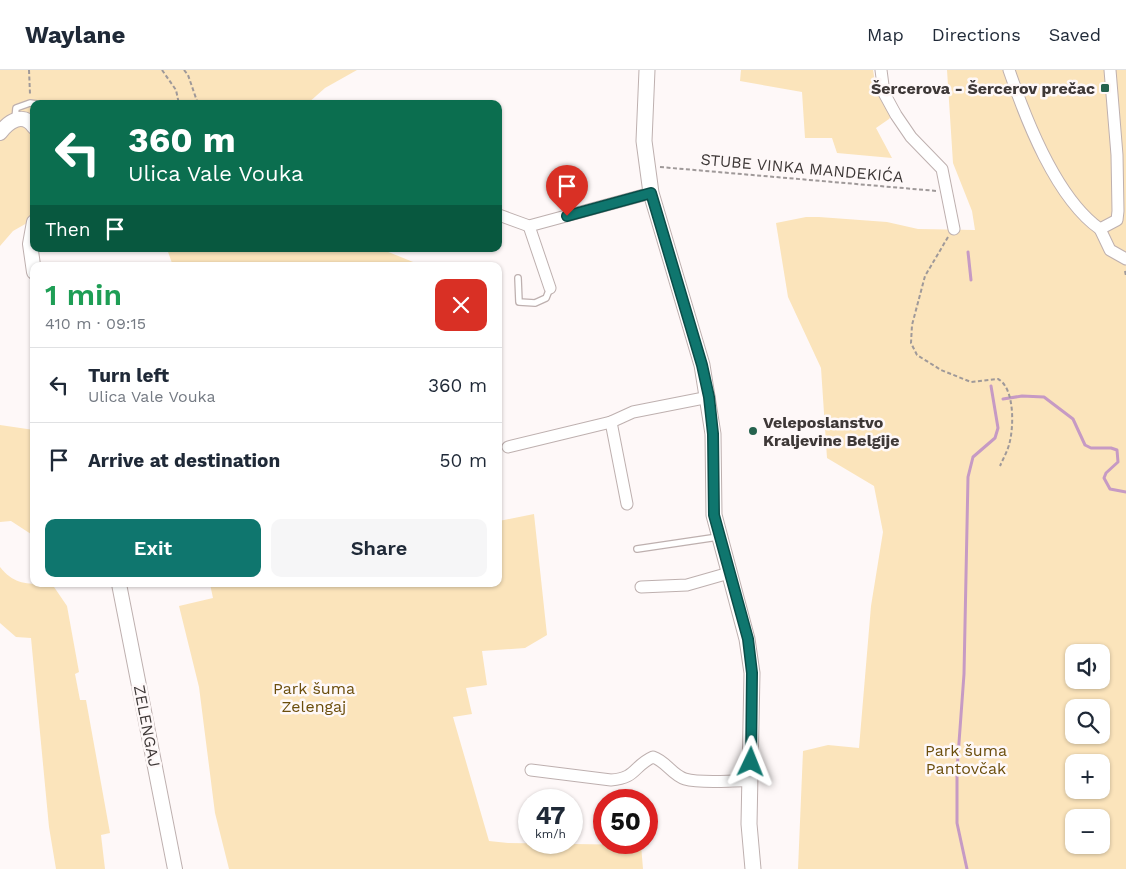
<!DOCTYPE html>
<meta charset="utf-8">
<style>
:root{--surface:#fff;--page:#f6f6f7;--text:#1f2937;--muted:#747a83;--line:#e0e1e3;--accent:#0f766e}
body{margin:0;font-family:"Work Sans",sans-serif;background:var(--page);color:var(--text);height:100vh;display:flex;flex-direction:column;font-size:19px;white-space:nowrap}
*{box-sizing:border-box;margin:0}
p{font-size:16px;color:var(--muted)}
.icon{flex:none;width:28px;height:28px;fill:none;stroke:currentColor;stroke-width:2;stroke-linecap:round;stroke-linejoin:round}
.map{position:relative;flex:1;overflow:hidden}
.sheet{position:absolute;left:30px;top:192px;width:472px;height:325px;display:flex;flex-direction:column;background:var(--surface);border-radius:10px;box-shadow:0 1px 4px #0004}
.sheet>*{flex:none}
.banner{position:absolute;left:30px;top:30px;width:472px;height:152px;border-radius:10px;box-shadow:0 1px 4px #0004;background:#0b6e4f;color:#fff;overflow:hidden}
.buttons{position:absolute;left:1065px;top:574px;display:grid;gap:10px}
.buttons a{display:grid;place-items:center;width:45px;height:45px;border-radius:10px;background:var(--surface);box-shadow:0 1px 4px #0004;font-size:25px}
.speed{position:absolute;left:518px;top:719px;display:flex;gap:10px;font-size:25px;font-weight:700;text-align:center}
.speed>*{display:grid;place-content:center;width:65px;height:65px;border-radius:50%;background:var(--surface);box-shadow:0 1px 4px #0004;line-height:1}
.speed small{font-size:12px;font-weight:400}
.speed .limit{border:8px solid #d22;background:#fff;color:#111}
.pin{position:absolute;display:grid;place-items:center;width:42px;height:42px;color:#fff;margin:-51px -21px;border-radius:50% 50% 50% 0;rotate:-45deg;box-shadow:0 0 5px #0007}
.pin .icon{rotate:45deg}
.me{position:absolute;width:55px;margin:-28px;rotate:2deg;stroke-linejoin:round;filter:drop-shadow(0 0 4px #0008)}
.turn{display:flex;align-items:center;gap:18px;height:105px;padding:0 15px;font-size:22px}
.turn .icon{width:65px;height:65px;stroke-width:2.5}
.turn b{display:block;font-size:35px;line-height:42px}
.then{display:flex;align-items:center;height:48px;padding:0 15px;background:#0003;gap:10px;font-size:19px}
.round{display:grid;place-items:center;flex:none;width:52px;height:52px;border-radius:10px;background:var(--page)}
.summary{display:flex;align-items:center;justify-content:space-between;height:85px;padding:0 15px}
h1{font-size:30px;font-weight:600;line-height:38px;color:#1e9e55}
.button{display:flex;gap:10px;margin-top:auto;padding:10px 15px}
.button a{flex:1;height:58px;border-radius:10px;background:var(--accent);color:#fff;font-size:20px;font-weight:600;line-height:58px;text-align:center}
.button a+a{background:var(--page);color:var(--text)}
ul{padding:0;list-style:none}
li{display:flex;align-items:center;gap:15px;height:75px;padding:0 15px;border-top:1px solid var(--line)}
li div{flex:1}
li b{display:block;font-size:19px}
li em{font-style:normal}
header{display:flex;align-items:center;gap:30px;box-sizing:border-box;height:70px;padding:0 25px;background:var(--surface);border-bottom:1px solid var(--line)}
header strong{font-size:24px}
nav{display:flex;gap:28px;margin-inline-start:auto;font-size:18px}
.map>svg:first-child{display:block}
</style>
<header>
<strong>Waylane</strong>
<nav><a>Map</a><a>Directions</a><a>Saved</a></nav>
</header>
<div class="map">
<svg width="1126" height="799" viewBox="0 0 1126 799">
<rect width="100%" height="100%" fill="#fef8f8"/>
<!-- green -->
<g fill="#fbe4bb" fill-rule="evenodd">
<polygon points="0,0 357,0 325,18 307,34 34,34 34,149 13,161 0,176"/>
<polygon points="741,0 873,0 876,18 891,46 889,49 876,58 892,88 837,83 832,68 805,68 802,22 740,11"/>
<path d="M947,0H1126V799H798L803,681L828,675L859,678L871,536L883,462L874,416L827,388L821,298L788,227L776,153L806,147H819L887,152L918,159L975,160L972,141L953,93ZM1074,582H1101V610H1074ZM1074,638H1101V665H1074ZM1074,692H1101V720H1074ZM1074,748H1101V775H1074Z"/>
<polygon points="167,179 381,179 423,196 173,196"/>
<polygon points="0,355 34,360 34,466 11,451 0,452"/>
<polygon points="534,444 547,565 525,578 482,581 487,615 466,618 472,644 453,647 489,771 508,773 641,775 643,799 229,799 215,743 199,617 179,536 213,528 210,514 499,514 499,451"/>
<path d="M0,497C15,516 30,514 52,514L67,536L79,602L75,604L80,630H86L110,763L101,765L105,799H56L49,757L31,568L16,567L0,553Z"/>
</g>
<g fill="none" stroke-linecap="round" stroke-linejoin="round">
<!-- stream -->
<g stroke="#c69ac4" stroke-width="3">
<polyline points="968,182 971,210"/>
<polyline points="1003,329 1022,326 1044,327 1073,349 1085,375 1091,378 1111,378 1117,380 1118,392 1106,403 1104,408 1110,419 1126,422"/>
<polyline points="967,799 957,753 957,700 964,604 968,407 973,387 995,368 998,358 991,316"/>
</g>
<!-- service casing -->
<g stroke="#beb0af" stroke-width="8">
<g id="service">
<polyline points="15,49 16,38 30,33 37,34"/>
<polyline points="518,208 519,232 535,233 546,228 550,218"/>
<polyline points="637,479 718,467"/>
</g>
</g>
<!-- minor casing -->
<g stroke="#beb0af" stroke-width="13">
<g id="minor">
<polyline points="881,0 884,23 896,45 911,67 942,99 954,159"/>
<path d="M1009,0C1026,50 1056,128 1100,159L1117,150L1118,141L1117,85L1110,0"/>
<polyline points="499,145 529,156 651,123"/>
<polyline points="529,156 550,218"/>
<polyline points="1100,159 1110,180 1126,189"/>
<polyline points="508,377 611,352"/>
<polyline points="627,434 611,352 633,342 709,327"/>
<polyline points="641,517 687,515 729,503"/>
<path d="M531,700L611,710C637,708 633,696 653,687C666,691 672,705 685,709C702,714 732,710 750,711"/>
</g>
</g>
<!-- tertiary casing -->
<g stroke="#beb0af" stroke-width="16">
<g id="tertiary">
<path d="M0,63C8,52 23,41 34,57"/>
<polyline points="34,152 30,174 34,202"/>
<polyline points="119,514 175,799"/>
</g>
</g>
<!-- secondary casing -->
<g stroke="#beb0af" stroke-width="17">
<polyline id="secondary" points="647,0 644,71 651,123 702,295 713,364 714,445 747,569 752,603 749,754 753,799"/>
</g>
<!-- path -->
<g stroke="#9f9999" stroke-width="2" stroke-dasharray="4 2.5" stroke-linecap="butt">
<polyline points="29,0 30,24"/>
<polyline points="162,0 176,20 179,34"/>
<polyline points="184,0 188,5 198,34"/>
<polyline points="660,97 937,121"/>
<path d="M948,167L925,206L912,255L911,273L917,285L941,300L971,312L998,309C1015,318 1014,358 1009,375C1007,382 1003,389 1000,396"/>
<polyline points="1125,201 1126,206"/>
</g>
<!-- service -->
<use href="#service" stroke="#fff" stroke-width="5.5"/>
<!-- minor -->
<use href="#minor" stroke="#fff" stroke-width="11"/>
<!-- tertiary -->
<use href="#tertiary" stroke="#fff" stroke-width="14"/>
<!-- secondary -->
<use href="#secondary" stroke="#fff" stroke-width="15"/>
</g>
<g fill="none" stroke-linecap="round" stroke-linejoin="round">
<!-- route casing -->
<g stroke="#0a4d48" stroke-width="12">
<polyline id="route" points="567,146 651,123 702,295 709,327 713,364 714,445 748,569 752,603 751,692"/>
</g>
<!-- route -->
<use href="#route" stroke="#0f766e" stroke-width="9"/>
</g>
<!-- markers -->
<g fill="#25624e" stroke="#fef8f8" stroke-width="2">
<rect x="1100" y="13" width="10" height="10" rx="2.5"/>
<circle cx="753" cy="361" r="5"/>
</g>
<g text-anchor="middle" dominant-baseline="central" stroke-width="5" stroke-linejoin="round" paint-order="stroke">
<!-- poi labels -->
<g font-size="16" font-weight="bold" fill="#3e3837" stroke="#fef8f8" text-anchor="end">
<text x="1095" y="18">Šercerova - Šercerov prečac</text>
<text x="763" y="352" text-anchor="start">Veleposlanstvo<tspan x="763" dy="18">Kraljevine Belgije</tspan></text>
</g>
<!-- street labels -->
<g font-size="16" fill="#3e3837" stroke="#fef8f8">
<text transform="translate(802 98) rotate(5)">STUBE VINKA MANDEKIĆA</text>
<text transform="translate(147 656) rotate(79)">ZELENGAJ</text>
</g>
<!-- park labels -->
<g font-size="16" fill="#6b4e0c" stroke="#fef8f8">
<text x="314" y="618">Park šuma<tspan x="314" dy="18">Zelengaj</tspan></text>
<text x="966" y="680">Park šuma<tspan x="966" dy="18">Pantovčak</tspan></text>
</g>
</g>
</svg>
<div class="buttons">
<a><svg class="icon" aria-label="sound" viewBox="0 0 24 24"><path d="M4 9h4l5-4v14l-5-4H4zM17 9q2 3 0 6"/></svg></a>
<a><svg class="icon" aria-label="search" viewBox="0 0 24 24"><circle cx="10" cy="10" r="6"/><path d="M15 15l6 6"/></svg></a>
<a>+</a>
<a>−</a>
</div>
<div class="speed"><div>47<small>km/h</small></div><div class="limit">50</div></div>
<div class="pin" style="left:567px;top:146px;background:#d93025"><svg class="icon" aria-label="arrive" viewBox="0 0 24 24"><path d="M6 21V4h12l-3 4 3 4H6"/></svg></div>
<svg class="me" style="left:751px;top:692px" viewBox="-20 -20 40 40"><path d="M0-17L14 15 0 8-14 15z" fill="#0f766e" stroke="#fff" stroke-width="4"/></svg>
<div class="banner">
<div class="turn"><svg class="icon" aria-label="left" viewBox="0 0 24 24"><path d="M17 20v-9H6M10 6l-5 5 5 5"/></svg><div><b>360 m</b>Ulica Vale Vouka</div></div>
<div class="then">Then<svg class="icon" aria-label="arrive" viewBox="0 0 24 24"><path d="M6 21V4h12l-3 4 3 4H6"/></svg></div>
</div>
<section class="sheet">
<div class="summary"><div><h1>1 min</h1><p>410 m · 09:15</p></div><a class="round" style="background:#d93025;color:#fff"><svg class="icon" aria-label="close" viewBox="0 0 24 24"><path d="M6 6l12 12M18 6L6 18"/></svg></a></div>
<ul>
<li><svg class="icon" aria-label="left" viewBox="0 0 24 24"><path d="M17 20v-9H6M10 6l-5 5 5 5"/></svg><div><b>Turn left</b><p>Ulica Vale Vouka</p></div><em>360 m</em></li>
<li><svg class="icon" aria-label="arrive" viewBox="0 0 24 24"><path d="M6 21V4h12l-3 4 3 4H6"/></svg><div><b>Arrive at destination</b></div><em>50 m</em></li>
</ul>
<div class="button"><a>Exit</a><a>Share</a></div>
</section>
</div>
